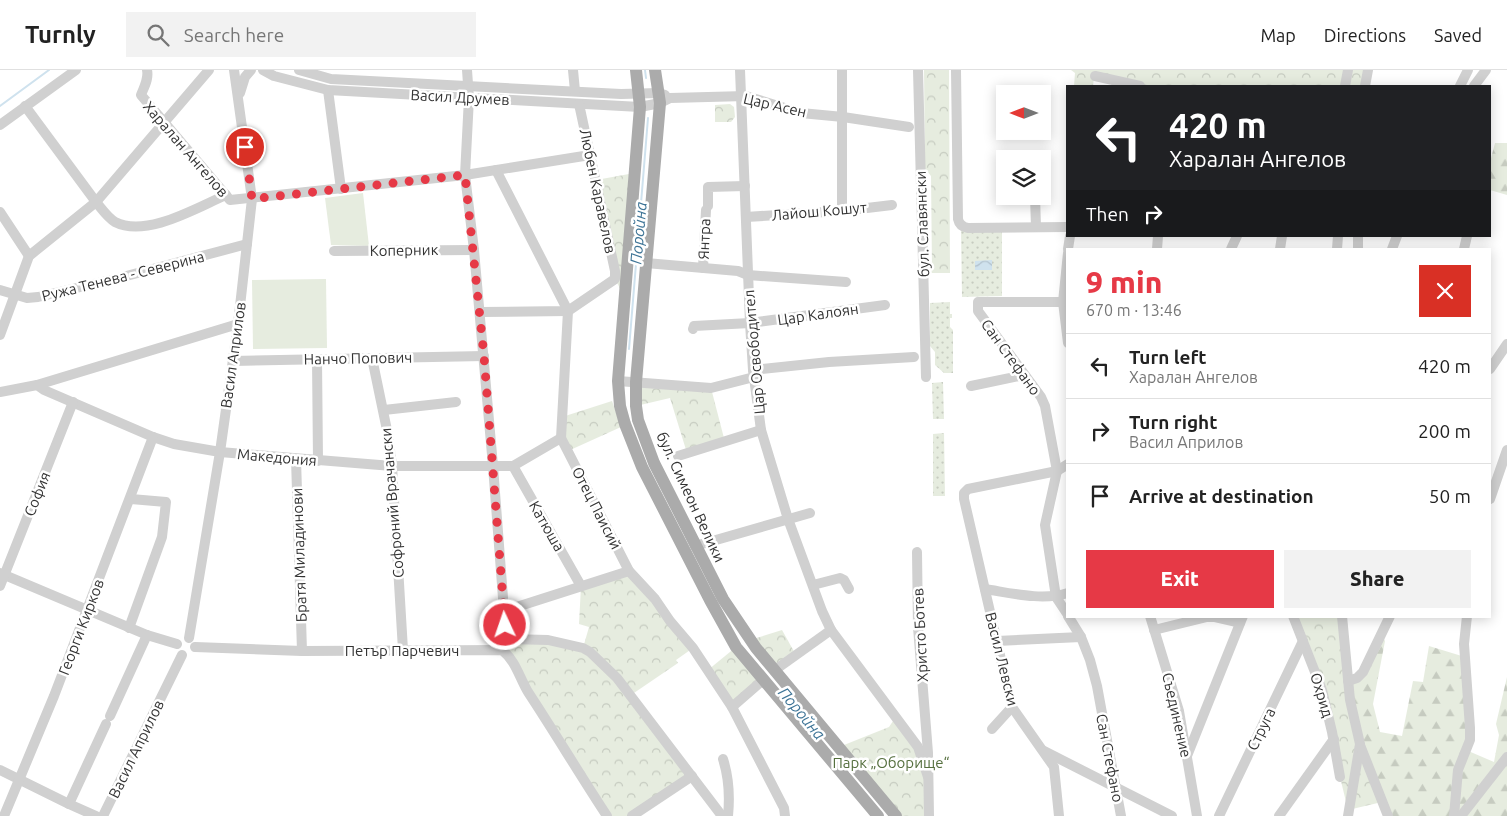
<!DOCTYPE html>
<meta charset="utf-8">
<style>
:root{--surface:#fff;--page:#f2f2f2;--text:#222;--muted:#767676;--line:#e0e0e0;--accent:#e63946}
body{margin:0;font-family:Ubuntu,sans-serif;background:var(--page);color:var(--text);height:100vh;display:flex;flex-direction:column;font-size:19px;white-space:nowrap}
*{box-sizing:border-box;margin:0}
p{font-size:16px;color:var(--muted)}
.icon{flex:none;width:28px;height:28px;fill:none;stroke:currentColor;stroke-width:2;stroke-linecap:round;stroke-linejoin:round}
.map{position:relative;flex:1;overflow:hidden}
.drawer{position:absolute;left:1066px;top:178px;width:425px;height:370px;display:flex;flex-direction:column;background:var(--surface);border-radius:0px;box-shadow:0 2px 12px #0003}
.drawer>*{flex:none}
.banner{position:absolute;left:1066px;top:15px;width:425px;height:152px;border-radius:0px;box-shadow:0 2px 12px #0003;background:#202124;color:#fff;overflow:hidden}
.needle{width:32px;rotate:270deg}
.fabs{position:absolute;left:996px;top:15px;display:grid;gap:10px}
.fabs a{display:grid;place-items:center;width:55px;height:55px;border-radius:0px;background:var(--surface);box-shadow:0 2px 12px #0003;font-size:25px}
.pin{position:absolute;display:grid;place-items:center;width:42px;height:42px;color:#fff;margin:-21px;border:2px solid #fff;border-radius:50%;box-shadow:0 1px 5px #0007}
.me{position:absolute;width:55px;margin:-28px;rotate:357deg;stroke-linejoin:round;filter:drop-shadow(0 0 4px #0008)}
.turn{display:flex;align-items:center;gap:18px;height:105px;padding:0 20px;font-size:22px}
.turn .icon{width:65px;height:65px;stroke-width:2.5}
.turn b{display:block;font-size:35px;line-height:42px}
.then{display:flex;align-items:center;height:48px;padding:0 20px;background:#0003;gap:10px;font-size:19px}
.round{display:grid;place-items:center;flex:none;width:52px;height:52px;border-radius:0px;background:var(--page)}
.summary{display:flex;align-items:center;justify-content:space-between;height:85px;padding:0 20px}
h1{font-size:30px;font-weight:800;line-height:38px;color:var(--accent)}
.button{display:flex;gap:10px;margin-top:auto;padding:10px 20px}
.button a{flex:1;height:58px;border-radius:0px;background:var(--accent);color:#fff;font-size:20px;font-weight:800;line-height:58px;text-align:center}
.button a+a{background:var(--page);color:var(--text)}
ul{padding:0;list-style:none}
li{display:flex;align-items:center;gap:15px;height:65px;padding:0 20px;border-top:1px solid var(--line)}
li div{flex:1}
li b{display:block;font-size:19px}
li em{font-style:normal}
header{display:flex;align-items:center;gap:30px;box-sizing:border-box;height:70px;padding:0 25px;background:var(--surface);border-bottom:1px solid var(--line)}
header strong{font-size:24px}
nav{display:flex;gap:28px;margin-inline-start:auto;font-size:18px}
.search{width:350px;height:45px;background:var(--page);display:flex;align-items:center;gap:12px;box-sizing:border-box;padding:0 18px;border-radius:0px;color:var(--muted);font-size:19px}
.map>svg:first-child{display:block}
</style>
<header>
<strong>Turnly</strong>
<div class="search"><svg class="icon" aria-label="search" viewBox="0 0 24 24"><circle cx="10" cy="10" r="6"/><path d="M15 15l6 6"/></svg>Search here</div>
<nav><a>Map</a><a>Directions</a><a>Saved</a></nav>
</header>
<div class="map">
<svg width="1507" height="746" viewBox="0 0 1507 746">
<defs>
<pattern id="grass-dots" width="8" height="8" patternUnits="userSpaceOnUse" patternTransform="scale(1.25)"><rect width="8" height="8" fill="#e6ecdf"/><path d="M2 2h.1M6 6h.1" fill="none" stroke="#c6cbc0" stroke-width="1.8" stroke-linecap="round"/></pattern>
<pattern id="forest-firs" width="22" height="20" patternUnits="userSpaceOnUse" patternTransform="scale(1.25)"><rect width="22" height="20" fill="#e6ecdf"/><path d="M5 1l3.5 6h-7zM16 11l3.5 6h-7z" fill="#c6cbc0"/></pattern>
<pattern id="park-crowns" width="20" height="18" patternUnits="userSpaceOnUse" patternTransform="scale(1.25)"><rect width="20" height="18" fill="#e6ecdf"/><path d="M2 6a3 3 0 1 1 6 0M12 15a3 3 0 1 1 6 0" fill="none" stroke="#c6cbc0"/></pattern>
<pattern id="water-waves" width="16" height="10" patternUnits="userSpaceOnUse" patternTransform="scale(1.25)"><rect width="16" height="10" fill="#cfe2ee"/><path d="M0 5q4-4 8 0t8 0" fill="none" stroke="#b2c2cd"/></pattern>
</defs>
<rect width="100%" height="100%" fill="#fff"/>
<!-- grass -->
<g fill="url(#grass-dots)">
<polygon points="1002,157 1002,226 962,227 961,158"/>
<polygon points="950,232 950,244 952,244 952,248 950,248 950,257 953,260 953,303 944,303 935,295 935,282 930,276 930,233"/>
<polygon points="943,312 944,349 933,349 932,313"/>
<polygon points="944,363 945,426 933,426 933,364"/>
</g>
<!-- forest -->
<g fill="url(#forest-firs)">
<polygon points="1495,73 1507,73 1507,125 1490,120 1490,92"/>
<polygon points="1381,563 1385,571 1373,634 1380,662 1402,666 1413,611 1423,612 1429,576 1465,587 1466,680 1494,692 1499,665 1496,654 1507,607 1507,746 1388,746 1360,674 1348,611 1357,608"/>
</g>
<!-- park -->
<g fill="url(#park-crowns)">
<polygon points="924,0 949,0 950,203 929,203 932,199 931,106 925,99"/>
<polygon points="1071,0 1368,0 1365,16 1140,16 1094,7 1093,16 1074,16 1075,3"/>
<polygon points="730,34 734,37 735,47 731,52 715,52 715,35"/>
<polygon points="629,104 622,222 615,209 596,110"/>
<polygon points="636,312 711,318 725,372 687,383 670,328 636,336"/>
<polygon points="612,331 621,357 568,381 562,347"/>
<polygon points="629,501 693,578 676,590 678,593 631,625 692,706 632,746 607,746 508,584 505,569 583,578 589,557 579,554 581,516"/>
<polygon points="1293,546 1343,546 1350,630 1382,732 1348,740 1340,707 1332,662"/>
<polygon points="782,560 796,585 775,600 750,570"/>
<polygon points="736,577 763,610 732,637 708,600"/>
<polygon points="895,648 906,659 928,707 929,746 896,746 839,677 889,657"/>
</g>
<!-- pitch -->
<g fill="#e6ecdf">
<polygon points="363,123 369,176 331,175 325,128"/>
<polygon points="326,209 327,278 253,279 252,210"/>
</g>
<!-- water -->
<polygon fill="url(#water-waves)" points="992,190 992,200 975,200 975,191"/>
<g fill="none" stroke-linecap="round" stroke-linejoin="round">
<!-- stream -->
<g stroke="#cfe2ee" stroke-width="2">
<polyline points="645,0 646,8"/>
<polyline points="0,36 49,0"/>
<polyline points="629,279 648,48"/>
</g>
<!-- minor -->
<g stroke="#d0d0d0" stroke-width="10">
<path d="M147,0C149,9 144,17 141,25L230,130L465,105L590,85"/>
<polyline points="263,0 274,6 328,20 640,37 660,33 670,28 746,26 801,43 843,47 909,57"/>
<polyline points="299,0 331,9 621,24 659,23 665,25"/>
<polyline points="467,0 469,28 465,105 474,180 493,396 504,541 505,569 502,580"/>
<polyline points="573,0 575,21"/>
<polyline points="740,0 750,253 753,300 761,360 788,449 822,541 831,560 918,677 928,707"/>
<polyline points="918,0 926,307"/>
<path d="M956,0L958,149C959,154 962,157 968,158L1068,157"/>
<polyline points="1095,6 1140,16"/>
<polyline points="1345,16 1348,0"/>
<polyline points="1365,16 1368,0"/>
<polyline points="1460,16 1468,0"/>
<polyline points="1474,16 1486,0"/>
<polyline points="328,20 341,119"/>
<polyline points="240,23 245,7 251,0"/>
<path d="M25,36L96,132C102,139 107,147 115,152C146,168 196,138 226,125"/>
<polyline points="0,55 76,0"/>
<polyline points="496,100 568,241 561,368 629,501 655,529 670,551 693,578 732,637 784,738 785,746"/>
<polyline points="1035,126 1036,157"/>
<polyline points="708,136 708,117 745,116"/>
<polyline points="842,141 842,0"/>
<polyline points="0,142 29,186"/>
<polyline points="746,147 842,141 892,135"/>
<polyline points="1068,179 1070,166"/>
<polyline points="1157,179 1158,166"/>
<polyline points="1231,179 1237,166"/>
<polyline points="1280,179 1282,166"/>
<polyline points="1337,179 1338,166"/>
<polyline points="1358,179 1358,166"/>
<polyline points="1392,179 1397,166"/>
<polyline points="1464,179 1467,166"/>
<polyline points="334,181 474,180"/>
<polyline points="1068,183 1063,232 1068,273"/>
<polyline points="646,193 738,201 748,205 846,212"/>
<polyline points="703,198 706,140"/>
<polyline points="0,220 27,228 38,227 115,209 247,174"/>
<polyline points="1063,232 978,232 978,241 1041,327 1045,336 1057,401 1045,455 1056,527 1068,545"/>
<polyline points="480,242 568,241 615,209 615,201 579,34"/>
<polyline points="693,259 694,256 750,253 885,235"/>
<polyline points="0,265 29,186 96,132 209,0"/>
<polyline points="372,288 388,365 392,396 403,580"/>
<polyline points="317,289 318,391"/>
<polyline points="233,291 484,286"/>
<polyline points="1490,299 1507,274"/>
<polyline points="753,300 829,292 914,287"/>
<polyline points="618,311 711,318 754,307"/>
<polyline points="37,315 238,254"/>
<polyline points="971,316 1024,305"/>
<polyline points="0,322 37,315 44,320 153,367 174,374 220,382 392,396 513,396 561,368"/>
<polyline points="384,340 456,332"/>
<polyline points="678,386 761,360"/>
<polyline points="296,389 302,581"/>
<polyline points="513,396 581,516"/>
<polyline points="1490,429 1507,380"/>
<polyline points="695,476 810,443"/>
<polyline points="917,482 918,557 928,683 929,746"/>
<polyline points="0,503 147,565 177,574"/>
<polyline points="813,515 840,508 844,510 849,519"/>
<polyline points="0,516 73,332"/>
<path d="M985,519C1011,523 1042,531 1068,523"/>
<polyline points="504,541 629,501"/>
<polyline points="1068,546 1081,567 1090,590 1097,616 1121,746"/>
<polyline points="1150,546 1179,641 1197,746"/>
<polyline points="1293,546 1322,620 1332,662 1340,707"/>
<polyline points="1342,546 1350,630 1360,674 1348,746"/>
<polyline points="129,558 162,467 166,432 131,429"/>
<polyline points="1154,560 1207,547 1214,547 1240,553"/>
<polyline points="189,568 220,382 238,254 252,129 234,0"/>
<polyline points="505,569 548,570 583,578 590,582 617,608 722,746"/>
<polyline points="997,571 1081,567"/>
<path d="M195,577L302,581L502,580C516,591 519,607 528,622C555,663 580,705 607,746"/>
<polyline points="775,600 831,560"/>
<polyline points="1348,611 1357,608 1363,602 1390,546"/>
<polyline points="732,637 763,610"/>
<polyline points="110,646 147,565"/>
<polyline points="992,659 1012,637"/>
<polyline points="1360,675 1388,746"/>
<polyline points="1044,681 1172,746"/>
<polyline points="1187,686 1243,546"/>
<path d="M723,689C729,708 730,726 728,746"/>
<polyline points="0,700 69,734 96,746"/>
<polyline points="69,734 106,654"/>
<polyline points="4,746 54,626 153,367"/>
<polyline points="103,746 182,585"/>
<polyline points="632,746 692,706"/>
<polyline points="1059,746 1054,697 1012,637 964,429 964,423 968,419 1057,401 1068,394"/>
<polyline points="1219,746 1303,571"/>
<polyline points="1279,746 1334,669"/>
<polyline points="1454,746 1458,700 1470,670 1470,658 1464,574 1467,546"/>
<polyline points="1461,746 1507,687"/>
</g>
<!-- major -->
<g stroke="#ababab" stroke-width="12">
<polyline points="636,0 640,37 618,311 620,336 625,354 642,397 710,530 736,577 878,746"/>
<polyline points="655,0 660,33 636,312 636,336 638,350 654,393 723,529 756,578 896,746"/>
</g>
</g>
<g fill="none" stroke-linecap="round" stroke-linejoin="round">
<!-- route -->
<polyline stroke="#e63946" stroke-width="9" stroke-dasharray="0 16.2" points="245,77 252,129 465,105 484,286 505,555"/>
</g>
<g text-anchor="middle" dominant-baseline="central" stroke-width="5" stroke-linejoin="round" paint-order="stroke">
<!-- street labels -->
<g font-size="15" fill="#333" stroke="#fff">
<text transform="translate(460 27) rotate(3)">Васил Друмев</text>
<text transform="translate(775 35) rotate(13)">Цар Асен</text>
<text transform="translate(186 79) rotate(49)">Харалан Ангелов</text>
<text transform="translate(598 121) rotate(78)">Любен Каравелов</text>
<text transform="translate(819 141) rotate(-5)">Лайош Кошут</text>
<text transform="translate(922 154) rotate(-92)">бул. Славянски</text>
<text transform="translate(704 169) rotate(-88)">Янтра</text>
<text transform="translate(404 180) rotate(-1)">Коперник</text>
<text transform="translate(123 206) rotate(-14)">Ружа Тенева - Северина</text>
<text transform="translate(818 244) rotate(-8)">Цар Калоян</text>
<text transform="translate(754 282) rotate(-95)">Цар Освободител</text>
<text transform="translate(233 285) rotate(-82)">Васил Априлов</text>
<text transform="translate(1011 287) rotate(54)">Сан Стефано</text>
<text transform="translate(358 288) rotate(-1)">Нанчо Попович</text>
<text transform="translate(277 387) rotate(5)">Македония</text>
<text transform="translate(37 424) rotate(-68)">София</text>
<text transform="translate(691 427) rotate(65)">бул. Симеон Велики</text>
<text transform="translate(392 433) rotate(-95)">Софроний Врачански</text>
<text transform="translate(597 438) rotate(63)">Отец Паисий</text>
<text transform="translate(547 456) rotate(60)">Катюша</text>
<text transform="translate(299 485) rotate(-92)">Братя Миладинови</text>
<text transform="translate(81 557) rotate(-69)">Георги Кирков</text>
<text transform="translate(920 565) rotate(-93)">Христо Ботев</text>
<text x="402" y="580">Петър Парчевич</text>
<text transform="translate(1002 589) rotate(76)">Васил Левски</text>
<text transform="translate(1322 625) rotate(73)">Охрид</text>
<text transform="translate(1177 645) rotate(77)">Съединение</text>
<text transform="translate(1261 659) rotate(-64)">Струга</text>
<text transform="translate(136 679) rotate(-64)">Васил Априлов</text>
<text transform="translate(1110 688) rotate(79)">Сан Стефано</text>
</g>
<!-- park labels -->
<g font-size="15" fill="#56703f" stroke="#fff">
<text x="891" y="692">Парк „Оборище“</text>
</g>
<!-- water labels -->
<g font-size="16" font-style="italic" fill="#3f7597" stroke="#fff">
<text transform="translate(638 163) rotate(-85)">Поройна</text>
<text transform="translate(802 643) rotate(50)">Поройна</text>
</g>
</g>
</svg>
<div class="fabs">
<a><svg class="needle" viewBox="-14 -14 28 28"><path d="M0-13l5 13h-10z" fill="#e53935"/><path d="M0 13l5-13h-10z" fill="#767676"/></svg></a>
<a><svg class="icon" aria-label="layers" viewBox="0 0 24 24"><path d="M12 4l9 5-9 5-9-5zM3 14l9 5 9-5"/></svg></a>
</div>
<div class="pin" style="left:245px;top:77px;background:#d93025"><svg class="icon" aria-label="arrive" viewBox="0 0 24 24"><path d="M6 21V4h12l-3 4 3 4H6"/></svg></div>
<svg class="me" style="left:505px;top:555px" viewBox="-20 -20 40 40"><circle r="17" fill="#e63946" stroke="#fff" stroke-width="3"/><path d="M0-11L8 9 0 5-8 9z" fill="#fff"/></svg>
<div class="banner">
<div class="turn"><svg class="icon" aria-label="left" viewBox="0 0 24 24"><path d="M17 20v-9H6M10 6l-5 5 5 5"/></svg><div><b>420 m</b>Харалан Ангелов</div></div>
<div class="then">Then<svg class="icon" aria-label="right" viewBox="0 0 24 24"><path d="M7 20v-9h11M14 6l5 5-5 5"/></svg></div>
</div>
<section class="drawer">
<div class="summary"><div><h1>9 min</h1><p>670 m · 13:46</p></div><a class="round" style="background:#d93025;color:#fff"><svg class="icon" aria-label="close" viewBox="0 0 24 24"><path d="M6 6l12 12M18 6L6 18"/></svg></a></div>
<ul>
<li><svg class="icon" aria-label="left" viewBox="0 0 24 24"><path d="M17 20v-9H6M10 6l-5 5 5 5"/></svg><div><b>Turn left</b><p>Харалан Ангелов</p></div><em>420 m</em></li>
<li><svg class="icon" aria-label="right" viewBox="0 0 24 24"><path d="M7 20v-9h11M14 6l5 5-5 5"/></svg><div><b>Turn right</b><p>Васил Априлов</p></div><em>200 m</em></li>
<li><svg class="icon" aria-label="arrive" viewBox="0 0 24 24"><path d="M6 21V4h12l-3 4 3 4H6"/></svg><div><b>Arrive at destination</b></div><em>50 m</em></li>
</ul>
<div class="button"><a>Exit</a><a>Share</a></div>
</section>
</div>
